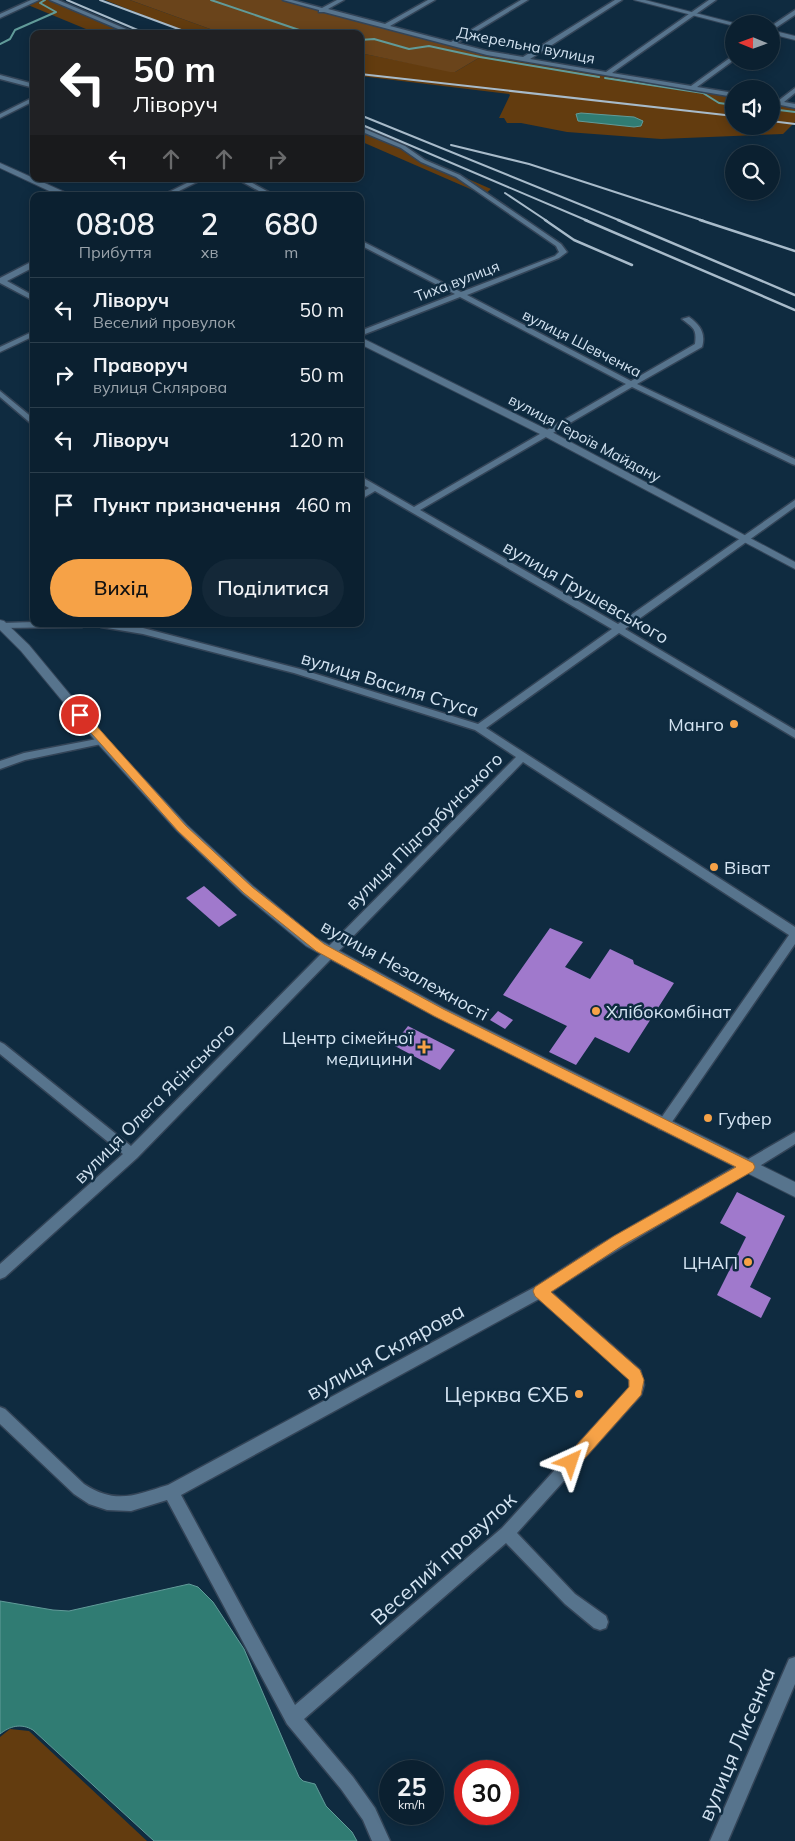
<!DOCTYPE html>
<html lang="uk">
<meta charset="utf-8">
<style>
:root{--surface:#0b2030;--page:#142838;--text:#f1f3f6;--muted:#9aa3ab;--line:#2b3e4c;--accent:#f6a247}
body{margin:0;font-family:Mulish,sans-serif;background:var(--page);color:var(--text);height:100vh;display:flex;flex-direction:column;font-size:19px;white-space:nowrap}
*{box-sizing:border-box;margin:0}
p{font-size:16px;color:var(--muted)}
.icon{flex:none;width:28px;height:28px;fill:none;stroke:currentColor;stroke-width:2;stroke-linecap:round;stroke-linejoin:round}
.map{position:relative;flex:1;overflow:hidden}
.sheet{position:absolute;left:30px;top:192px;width:334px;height:435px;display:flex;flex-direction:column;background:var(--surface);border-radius:10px;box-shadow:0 2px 12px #0003,0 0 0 1px var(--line)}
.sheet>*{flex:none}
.guide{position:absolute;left:30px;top:30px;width:334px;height:152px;border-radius:10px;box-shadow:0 2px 12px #0003,0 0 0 1px var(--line);background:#202124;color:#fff;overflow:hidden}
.needle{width:32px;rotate:271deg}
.buttons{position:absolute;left:725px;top:15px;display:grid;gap:10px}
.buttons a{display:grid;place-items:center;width:55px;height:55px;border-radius:50%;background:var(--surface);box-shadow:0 2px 12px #0003,0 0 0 1px var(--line);font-size:25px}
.speed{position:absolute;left:379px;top:1760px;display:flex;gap:10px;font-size:25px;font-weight:700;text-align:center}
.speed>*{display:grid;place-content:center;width:65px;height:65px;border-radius:50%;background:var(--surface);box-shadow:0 2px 12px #0003,0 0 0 1px var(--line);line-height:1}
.speed small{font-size:12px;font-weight:400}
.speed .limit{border:8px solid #d22;background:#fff;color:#111}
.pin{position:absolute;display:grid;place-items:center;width:42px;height:42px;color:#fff;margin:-21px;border:2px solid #fff;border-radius:50%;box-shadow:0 1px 5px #0007}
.me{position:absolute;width:55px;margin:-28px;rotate:42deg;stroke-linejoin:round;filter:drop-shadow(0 0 4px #0008)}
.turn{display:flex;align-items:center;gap:18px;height:105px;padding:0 20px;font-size:22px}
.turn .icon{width:65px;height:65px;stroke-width:2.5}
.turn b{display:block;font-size:35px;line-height:42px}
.lanes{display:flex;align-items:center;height:48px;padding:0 20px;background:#0003;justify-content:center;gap:25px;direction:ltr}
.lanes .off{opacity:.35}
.eta{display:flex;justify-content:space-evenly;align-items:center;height:85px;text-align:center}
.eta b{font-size:30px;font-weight:600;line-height:35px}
.primary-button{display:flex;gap:10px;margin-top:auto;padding:10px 20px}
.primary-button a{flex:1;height:58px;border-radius:30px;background:var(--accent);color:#111;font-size:20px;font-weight:600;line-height:58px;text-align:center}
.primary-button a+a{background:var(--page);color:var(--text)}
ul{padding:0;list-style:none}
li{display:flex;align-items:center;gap:15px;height:65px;padding:0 20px;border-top:1px solid var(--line)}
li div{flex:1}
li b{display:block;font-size:19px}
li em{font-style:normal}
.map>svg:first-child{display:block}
</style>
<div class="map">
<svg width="795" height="1841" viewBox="0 0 795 1841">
<rect width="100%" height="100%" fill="#0f2b40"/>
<!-- green -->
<g fill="#633c0f">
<polygon points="28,0 53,0 135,34 98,34 28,5"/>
<polygon points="105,0 130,0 224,34 190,34"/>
<polygon points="360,53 455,72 487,53 734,95 734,126 771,126 771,101 795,106 795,122 783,134 661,139 567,132 521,123 507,123 504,118 499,118 510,95 509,94 360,76"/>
<polygon points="360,129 403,147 416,156 491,189 484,195 360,141"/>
<polygon points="10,1729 29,1731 147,1841 0,1841 0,1737"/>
</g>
<!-- forest -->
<polygon fill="#6a441b" points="130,0 286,0 487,53 455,72 450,72 360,53 360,34 224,34"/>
<!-- water -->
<g fill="#307c73" stroke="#619b99">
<polygon points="581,113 634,117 643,121 641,126 634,127 578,121 576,114"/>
<path d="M189,1584L198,1587L213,1602L244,1649L299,1777L303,1781L315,1784L326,1806L352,1832L357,1841H154L33,1730C21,1723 10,1726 0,1734V1601L53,1610L69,1611Z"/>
</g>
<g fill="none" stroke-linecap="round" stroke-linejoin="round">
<!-- stream -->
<g stroke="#619b99" stroke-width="2">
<polyline points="211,0 311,34"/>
<polyline points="360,40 374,39 409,49 429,46 480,57 599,77"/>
<polyline points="0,44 10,39 15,30 56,12 40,3 45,0"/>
<polyline points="605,78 703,93 719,103 734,105"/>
<polyline points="771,109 795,112"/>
</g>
</g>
<!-- building -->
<g fill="#a079cc">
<polygon points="204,886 237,915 219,927 186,898"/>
<polygon points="550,928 583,942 565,967 590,979 610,949 633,960 634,964 674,983 629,1053 595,1037 576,1065 549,1052 567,1026 503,995"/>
<polygon points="498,1011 513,1020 505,1029 490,1020"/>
<polygon points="408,1026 455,1050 440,1070 393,1045"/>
<polygon points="737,1192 785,1216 750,1287 771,1298 761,1318 717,1295 746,1237 720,1223"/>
</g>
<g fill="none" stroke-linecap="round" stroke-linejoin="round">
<!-- minor casing -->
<g stroke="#334457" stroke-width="3">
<g id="minor">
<polygon points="31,0 39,0 0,18 0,14"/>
<polygon points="50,0 58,0 138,34 130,34"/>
<polygon points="283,0 292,0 322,8 337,0 344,0 328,9 385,24 428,0 435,0 390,26 451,42 521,0 528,0 457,43 487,51 523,57 615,0 622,0 530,59 606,72 709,0 716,0 612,73 691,86 734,55 734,60 697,87 734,93 734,97 487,55 324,12 319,12 319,10"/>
<polygon points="795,10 795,15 771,31 771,26"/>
<polygon points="0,75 34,84 34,88 0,79"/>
<polygon points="795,88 795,93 784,102 795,104 795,108 771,103 771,99 778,101"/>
<polygon points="34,97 34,101 0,118 0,114"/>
<path d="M360,127L405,146L425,160L460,175L561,244L567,252L559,258L467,295L631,381L695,344C697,328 693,328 682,319L689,317C700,325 706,333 702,347L637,384L795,459V465L792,464L632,387L420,510L618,624L795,500V507L625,629L795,730V738L619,633L486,728L795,927V944L667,1129L663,1130L659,1129L657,1125L659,1121L789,935L523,762L137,1158L5,1277L0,1279V1264L123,1154L0,1054V1042L4,1044L131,1146L516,757L475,730L294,673L143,634L101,627L96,624H118L143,628L300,669L478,724L612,629L375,491L360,500V493L369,488L360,483V476L414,507L626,384L460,297L360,336V331L455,294L360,245V240L461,292L555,256L559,252L556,246L456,177L421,162L401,148L360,131Z"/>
<polygon points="195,179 203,179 169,196 161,196"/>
<polygon points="237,179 245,179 276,196 268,196"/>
<polygon points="31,262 34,262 34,267 7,281 34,296 34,301 0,283 0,278"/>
<polygon points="34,331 34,336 0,352 0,347"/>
<polygon points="0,391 34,419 34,426 0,397"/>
<polygon points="34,622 34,624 87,624 82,627 0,628 0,624 3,623"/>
<polygon points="102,738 106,739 107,741 106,743 25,760 0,769 0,761 24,753"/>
<path d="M795,1132V1144C715,1195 630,1239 551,1292L640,1370L644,1385L641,1395L517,1533L575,1594L606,1616L608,1622L606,1628L600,1630L594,1628L565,1604L506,1543L304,1719L353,1777L375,1808L390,1841H372L363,1820L341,1789L287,1724L167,1500L131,1511L107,1510L89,1504L74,1494L0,1424V1407L5,1409L84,1484C116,1505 135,1495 168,1485L535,1287L598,1246ZM539,1299L629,1379L630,1387L502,1528L295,1705L181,1495Z"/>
<polygon points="795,1657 795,1684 728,1841 710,1841 789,1659"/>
</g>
</g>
<!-- tertiary casing -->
<g stroke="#334457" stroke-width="2">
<g id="tertiary">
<polygon points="634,0 645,0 738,24 734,24 734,26"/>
<polygon points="771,30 795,36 795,40 771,34"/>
<polygon points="0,163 69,194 70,196 60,196 0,168"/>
<polygon points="360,337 550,431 795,562 795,569 542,435 360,344"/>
<polygon points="0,620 4,621 29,645 106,738 187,825 253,886 316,938 444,1008 795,1182 795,1197 434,1016 306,946 243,894 177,831 98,744 21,651 0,630"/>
</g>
</g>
<!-- minor -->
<use href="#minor" fill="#57748d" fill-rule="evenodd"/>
<!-- tertiary -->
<use href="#tertiary" fill="#57748d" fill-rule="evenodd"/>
<!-- rail-far1 -->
<g stroke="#a8bbca" stroke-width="2">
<polyline points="67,0 147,34"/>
<polyline points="100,0 192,34"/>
<polyline points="360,74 734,116"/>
<polyline points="360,115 621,221"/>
<polyline points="771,121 795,124"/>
<polyline points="360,124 588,221"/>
<polyline points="451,145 529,164 704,221"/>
<polyline points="505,193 547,221"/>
</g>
<!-- rail -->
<g stroke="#a8bbca" stroke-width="2.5">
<polyline points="545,220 574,240 632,265"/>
<polyline points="585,220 795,310"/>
<polyline points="618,220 795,295"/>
<polyline points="700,220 795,251"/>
</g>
</g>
<!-- route -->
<polygon fill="#f6a247" stroke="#a0692e" points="80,711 84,712 186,826 252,887 324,944 443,1009 753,1163 755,1167 753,1171 623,1245 551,1292 640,1370 644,1380 641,1395 577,1467 571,1469 566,1467 564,1462 566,1457 629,1387 629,1380 535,1296 533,1291 535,1287 614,1236 736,1167 434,1016 316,951 244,893 178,831 77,717 77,712"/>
<!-- markers -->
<g fill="#f6a247" stroke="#0f2b40" stroke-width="2">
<circle cx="734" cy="724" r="5"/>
<circle cx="714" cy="867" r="5"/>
<circle cx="596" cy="1011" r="5"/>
<path d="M421.5 1039.5h5v5h5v5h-5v5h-5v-5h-5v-5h5z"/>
<circle cx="708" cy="1118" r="5"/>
<circle cx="748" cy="1262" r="5"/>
<circle cx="579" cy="1394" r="5"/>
</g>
<g text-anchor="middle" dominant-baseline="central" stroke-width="5" stroke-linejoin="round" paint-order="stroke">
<!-- far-street labels -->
<g font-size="15" fill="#d4e4f2" stroke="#0f2b40">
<text transform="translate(526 45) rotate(11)">Джерельна вулиця</text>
<text transform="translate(457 281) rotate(-21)">Тиха вулиця</text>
<text transform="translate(582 343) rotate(27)">вулиця Шевченка</text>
<text transform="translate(585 438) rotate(28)">вулиця Героїв Майдану</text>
</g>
<!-- street labels -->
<g font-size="18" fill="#d4e4f2" stroke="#0f2b40">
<text transform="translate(586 592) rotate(30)">вулиця Грушевського</text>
<text transform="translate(390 684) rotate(17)">вулиця Василя Стуса</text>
<text transform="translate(424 831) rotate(-45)">вулиця Підгорбунського</text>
<text transform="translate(405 970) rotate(29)">вулиця Незалежності</text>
<text transform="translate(154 1103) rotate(-45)">вулиця Олега Ясінського</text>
</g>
<!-- poi labels -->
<g font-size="18" fill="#d4e4f2" stroke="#0f2b40" text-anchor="end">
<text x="724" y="724">Манго</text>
<text x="724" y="867" text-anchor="start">Віват</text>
<text x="606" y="1011" text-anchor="start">Хлібокомбінат</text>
<text x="413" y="1037">Центр сімейної<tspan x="413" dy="21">медицини</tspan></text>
<text x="718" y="1118" text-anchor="start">Гуфер</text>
<text x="738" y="1262">ЦНАП</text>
</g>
<!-- near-street labels -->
<g font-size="21" fill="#d4e4f2" stroke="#0f2b40">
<text transform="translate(385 1351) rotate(-29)">вулиця Склярова</text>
<text transform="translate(443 1558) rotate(-42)">Веселий провулок</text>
<text transform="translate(736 1744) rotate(-67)">вулиця Лисенка</text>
</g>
<!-- near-poi labels -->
<g font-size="21" fill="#d4e4f2" stroke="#0f2b40" text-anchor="end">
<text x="569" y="1394">Церква ЄХБ</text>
</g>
</g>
</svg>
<div class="buttons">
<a><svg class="needle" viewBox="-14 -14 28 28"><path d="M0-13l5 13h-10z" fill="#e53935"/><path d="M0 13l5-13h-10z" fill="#9aa3ab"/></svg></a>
<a><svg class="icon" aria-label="sound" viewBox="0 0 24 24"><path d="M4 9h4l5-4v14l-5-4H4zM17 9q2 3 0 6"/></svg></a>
<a><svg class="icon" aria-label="search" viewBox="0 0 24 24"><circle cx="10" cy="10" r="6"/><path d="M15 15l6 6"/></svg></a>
</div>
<div class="speed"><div>25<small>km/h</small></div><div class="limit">30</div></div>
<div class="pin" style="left:80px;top:715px;background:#d93025"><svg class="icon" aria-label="arrive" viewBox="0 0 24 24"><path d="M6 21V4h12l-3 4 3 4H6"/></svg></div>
<svg class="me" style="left:571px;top:1462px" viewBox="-20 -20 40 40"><path d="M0-17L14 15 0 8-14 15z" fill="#f6a247" stroke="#fff" stroke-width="4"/></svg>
<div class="guide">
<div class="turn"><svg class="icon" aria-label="left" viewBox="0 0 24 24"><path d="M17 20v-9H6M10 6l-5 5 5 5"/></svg><div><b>50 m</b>Ліворуч</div></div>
<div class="lanes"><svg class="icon" aria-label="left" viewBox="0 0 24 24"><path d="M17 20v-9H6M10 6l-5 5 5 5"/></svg><svg class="icon off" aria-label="ahead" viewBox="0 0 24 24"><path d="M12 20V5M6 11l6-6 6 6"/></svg><svg class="icon off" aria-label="ahead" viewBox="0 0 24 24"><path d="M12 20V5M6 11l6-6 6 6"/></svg><svg class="icon off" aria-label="right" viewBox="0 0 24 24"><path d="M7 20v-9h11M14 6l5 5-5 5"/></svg></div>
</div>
<section class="sheet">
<div class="eta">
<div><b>08:08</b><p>Прибуття</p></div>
<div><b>2</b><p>хв</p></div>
<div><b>680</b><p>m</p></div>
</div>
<ul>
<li><svg class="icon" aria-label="left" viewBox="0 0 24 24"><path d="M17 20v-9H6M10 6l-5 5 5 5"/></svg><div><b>Ліворуч</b><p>Веселий провулок</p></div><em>50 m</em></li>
<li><svg class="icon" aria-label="right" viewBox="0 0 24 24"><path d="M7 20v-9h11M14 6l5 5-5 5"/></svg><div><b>Праворуч</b><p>вулиця Склярова</p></div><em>50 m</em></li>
<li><svg class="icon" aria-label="left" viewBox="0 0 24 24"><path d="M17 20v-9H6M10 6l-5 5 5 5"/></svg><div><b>Ліворуч</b></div><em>120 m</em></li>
<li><svg class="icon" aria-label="arrive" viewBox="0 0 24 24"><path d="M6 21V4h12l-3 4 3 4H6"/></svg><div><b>Пункт призначення</b></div><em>460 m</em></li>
</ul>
<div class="primary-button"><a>Вихід</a><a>Поділитися</a></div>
</section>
</div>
